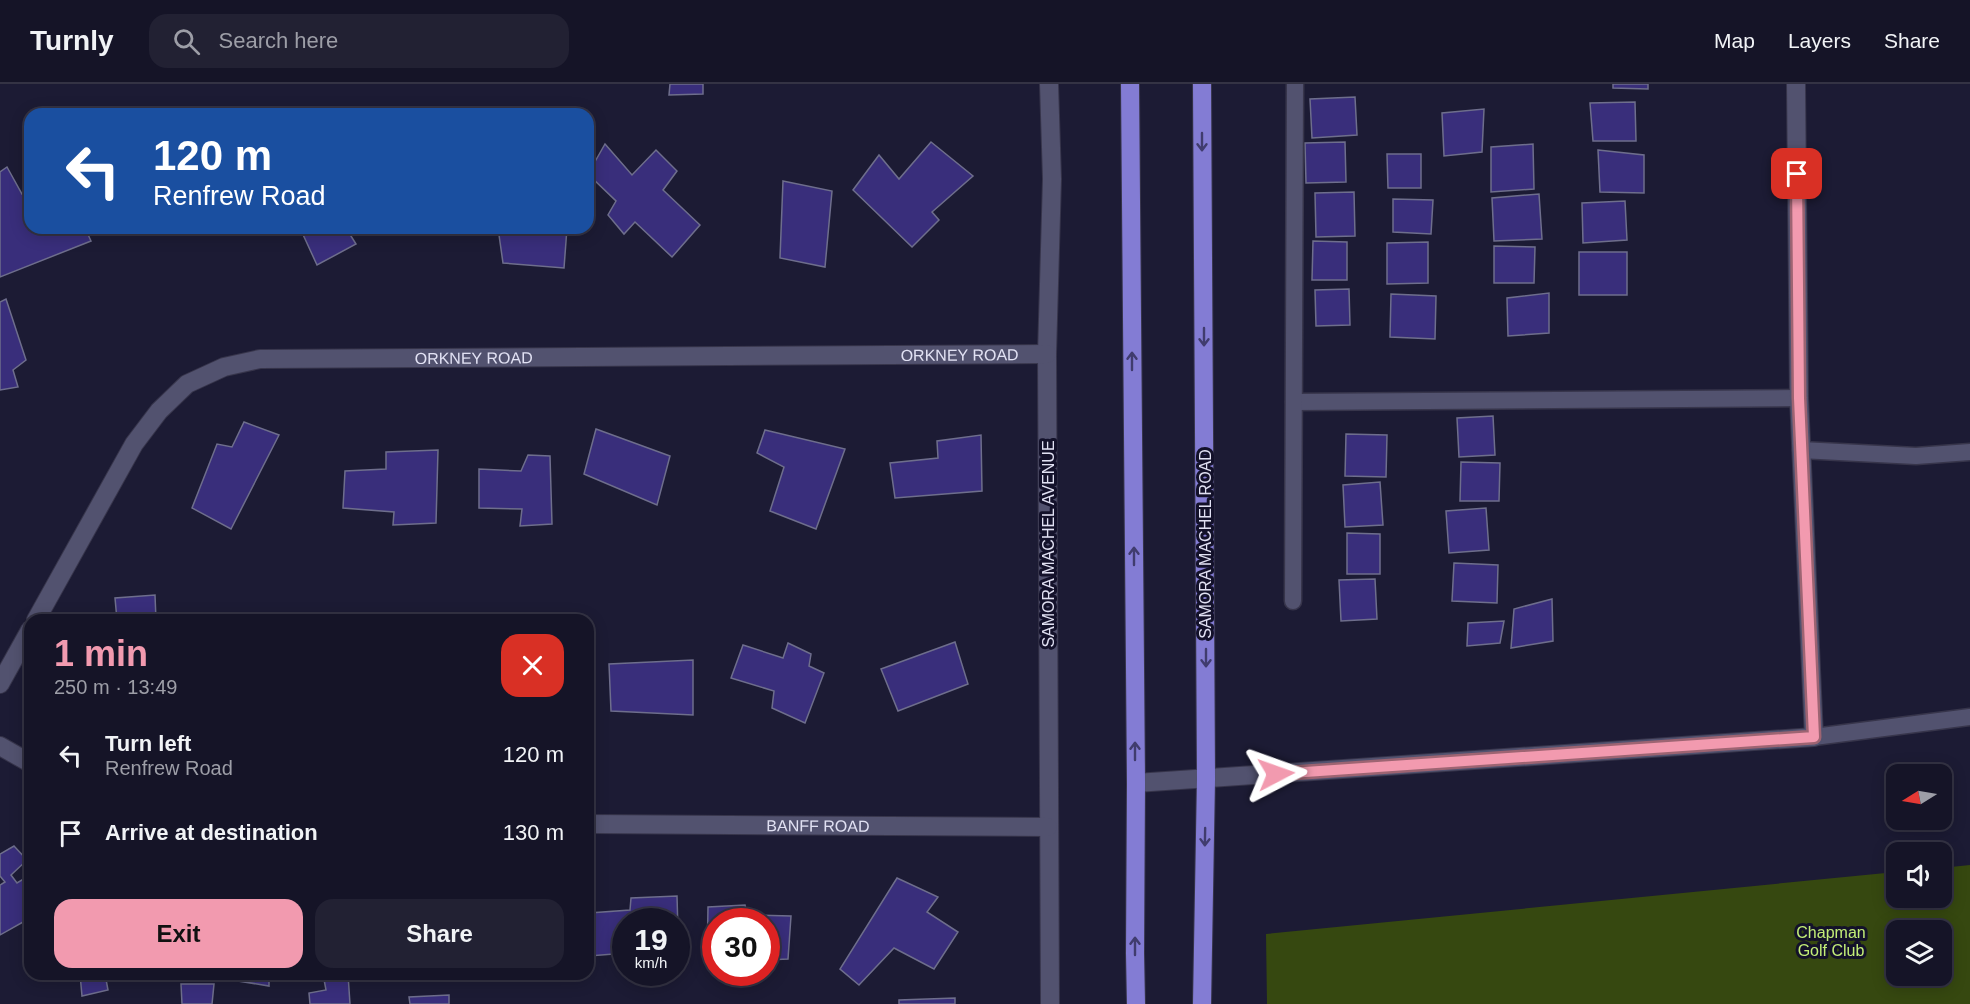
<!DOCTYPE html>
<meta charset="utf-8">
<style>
:root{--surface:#151427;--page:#222133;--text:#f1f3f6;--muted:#9d9ea7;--line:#343344;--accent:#f29aaf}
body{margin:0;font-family:Helvetica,sans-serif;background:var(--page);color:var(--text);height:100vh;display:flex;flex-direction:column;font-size:22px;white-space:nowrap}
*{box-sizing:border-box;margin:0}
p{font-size:20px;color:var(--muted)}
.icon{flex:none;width:33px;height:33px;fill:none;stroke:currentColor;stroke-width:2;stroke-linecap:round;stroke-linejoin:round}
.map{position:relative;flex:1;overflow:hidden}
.drawer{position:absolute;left:24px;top:530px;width:570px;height:366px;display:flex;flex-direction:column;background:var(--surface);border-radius:18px;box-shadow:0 3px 15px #0003,0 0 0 2px var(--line)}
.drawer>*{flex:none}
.guide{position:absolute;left:24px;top:24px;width:570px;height:126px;border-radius:18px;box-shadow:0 3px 15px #0003,0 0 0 2px var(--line);background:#1a4fa0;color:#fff;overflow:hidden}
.needle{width:39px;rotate:259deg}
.fabs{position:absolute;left:1886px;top:680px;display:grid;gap:12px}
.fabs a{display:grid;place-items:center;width:66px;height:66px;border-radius:12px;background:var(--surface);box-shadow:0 3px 15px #0003,0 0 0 2px var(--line);font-size:30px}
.speed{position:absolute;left:612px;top:824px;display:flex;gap:12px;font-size:30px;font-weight:700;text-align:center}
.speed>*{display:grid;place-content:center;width:78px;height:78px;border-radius:50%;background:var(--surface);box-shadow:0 3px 15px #0003,0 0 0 2px var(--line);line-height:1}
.speed small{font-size:15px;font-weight:400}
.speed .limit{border:9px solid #d22;background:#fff;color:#111}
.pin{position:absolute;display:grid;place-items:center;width:51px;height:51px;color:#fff;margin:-26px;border-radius:12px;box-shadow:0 3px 9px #0006}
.me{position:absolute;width:66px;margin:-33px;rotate:86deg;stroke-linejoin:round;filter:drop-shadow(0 0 4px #0008)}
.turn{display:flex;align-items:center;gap:21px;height:126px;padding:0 30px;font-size:27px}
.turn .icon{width:78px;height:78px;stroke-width:2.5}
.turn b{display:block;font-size:42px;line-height:51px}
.round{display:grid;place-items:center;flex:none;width:63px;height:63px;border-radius:18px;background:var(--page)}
.summary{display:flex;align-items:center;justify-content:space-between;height:102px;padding:0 30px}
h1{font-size:36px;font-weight:800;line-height:45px;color:var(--accent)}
.action{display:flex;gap:12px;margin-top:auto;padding:12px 30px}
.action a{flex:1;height:69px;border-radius:18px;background:var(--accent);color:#111;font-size:24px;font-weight:800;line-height:69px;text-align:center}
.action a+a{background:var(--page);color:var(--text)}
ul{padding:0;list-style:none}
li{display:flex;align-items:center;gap:18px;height:78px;padding:0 30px}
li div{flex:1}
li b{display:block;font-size:22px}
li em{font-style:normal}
header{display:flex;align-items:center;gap:36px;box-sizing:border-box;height:84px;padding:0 30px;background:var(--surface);border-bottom:2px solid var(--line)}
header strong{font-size:28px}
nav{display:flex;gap:33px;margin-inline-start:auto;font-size:21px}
.search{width:420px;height:54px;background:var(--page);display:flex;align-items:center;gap:15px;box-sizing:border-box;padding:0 21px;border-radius:18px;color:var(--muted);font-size:22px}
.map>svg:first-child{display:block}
</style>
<header>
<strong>Turnly</strong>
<div class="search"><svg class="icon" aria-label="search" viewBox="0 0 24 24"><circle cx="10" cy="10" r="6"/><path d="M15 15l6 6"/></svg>Search here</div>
<nav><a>Map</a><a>Layers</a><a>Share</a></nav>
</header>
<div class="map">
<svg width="1970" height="920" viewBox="0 0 1970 920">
<rect width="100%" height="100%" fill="#1c1b34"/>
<!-- green -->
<path fill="#364810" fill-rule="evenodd" d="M1970,781V920H1267L1266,850L1896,788V813H1941V784ZM1896,846H1941V891H1896Z"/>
<!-- building -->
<g fill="#392e7b" stroke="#6e6e8c" stroke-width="1.5">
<polygon points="670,0 703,0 703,10 669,11"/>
<polygon points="1613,0 1648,0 1648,5 1613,4"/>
<polygon points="1355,13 1357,51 1312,54 1310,15"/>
<polygon points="1635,18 1636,57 1593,57 1590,19"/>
<polygon points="1484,25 1482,68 1444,72 1442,29"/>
<polygon points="931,58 973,92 932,128 939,136 912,163 853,106 879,71 899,95"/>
<polygon points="1345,58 1346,98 1306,99 1305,59"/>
<polygon points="605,60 632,91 656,66 677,87 663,106 700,141 672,173 635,138 624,150 608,131 616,117 588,90"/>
<polygon points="1533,60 1534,105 1491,108 1491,63"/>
<polygon points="1598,66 1644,71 1644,109 1600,108"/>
<polygon points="1387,70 1421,70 1421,104 1388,104"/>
<polygon points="7,83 22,110 30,107 30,144 85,144 91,157 0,193 0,88"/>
<polygon points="783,97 832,107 825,183 780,174"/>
<polygon points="1354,108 1355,152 1316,153 1315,109"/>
<polygon points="1539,110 1542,155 1494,157 1492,114"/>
<polygon points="1393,115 1433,116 1431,150 1393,148"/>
<polygon points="1625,117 1627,156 1583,159 1582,119"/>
<polygon points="300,144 346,144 356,160 317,181"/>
<polygon points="498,144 567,144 564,184 503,179"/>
<polygon points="1313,157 1347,158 1347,196 1312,196"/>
<polygon points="1428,158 1428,199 1387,200 1387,159"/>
<polygon points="1494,162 1535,163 1534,199 1494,199"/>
<rect x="1579" y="168" width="48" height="43"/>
<polygon points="1349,205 1350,241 1316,242 1315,206"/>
<polygon points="1549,209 1549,249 1508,252 1507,214"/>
<polygon points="1391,210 1436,212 1435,255 1390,253"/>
<polygon points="6,215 26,276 13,286 18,303 0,306 0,218"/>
<polygon points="1493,332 1495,371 1459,373 1457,334"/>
<polygon points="244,338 279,351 231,445 192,424 217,360 232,363"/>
<polygon points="596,345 670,372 657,421 584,390"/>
<polygon points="765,346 845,365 816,445 770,427 784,383 757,369"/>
<polygon points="1346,350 1387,351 1386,393 1345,392"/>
<polygon points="981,351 982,407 895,414 890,379 938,374 937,357"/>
<polygon points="438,366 436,439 393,441 394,428 343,424 345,387 386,385 386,368"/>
<polygon points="528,371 550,372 552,440 520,442 522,425 479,424 479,385 521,387"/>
<polygon points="1461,378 1500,379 1499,417 1460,417"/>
<polygon points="1380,398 1383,441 1345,443 1343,401"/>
<polygon points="1486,424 1489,466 1449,469 1446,427"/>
<polygon points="1347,449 1380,450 1380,490 1347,490"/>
<polygon points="1454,479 1498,481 1497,519 1452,517"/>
<polygon points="1375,495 1377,535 1341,537 1339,496"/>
<polygon points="155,511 156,536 117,536 115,514"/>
<polygon points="1552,515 1553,557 1511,564 1514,525"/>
<polygon points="1504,537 1500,559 1467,562 1468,539"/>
<polygon points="955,558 968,600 898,627 881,585"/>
<polygon points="788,559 811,570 809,582 824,589 805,639 772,624 774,607 731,594 743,561 783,574"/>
<polygon points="693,576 693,631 611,627 609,580"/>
<polygon points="14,762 27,776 11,791 17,799 30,791 30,842 28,843 23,838 0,851 0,801 5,798 0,792 0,770"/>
<polygon points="897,794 938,813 927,828 958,848 934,885 894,864 859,901 840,885"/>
<polygon points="677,812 679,881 676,881 676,837 626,837 626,869 589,872 589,829 630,826 631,814"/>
<polygon points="745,821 747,831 791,832 788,875 766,876 766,837 716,837 716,877 707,878 708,823"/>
<polygon points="80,890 105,890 108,906 82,912"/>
<polygon points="226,890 269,890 269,902 226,895"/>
<polygon points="323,890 348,890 350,920 310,920 309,909 326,906"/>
<polygon points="458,890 487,890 486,894 458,891"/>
<polygon points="181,900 214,900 212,920 182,920"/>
<polygon points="449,911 449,920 410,920 409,913"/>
<polygon points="955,914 955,920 899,920 899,916"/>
</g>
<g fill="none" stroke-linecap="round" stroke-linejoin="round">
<!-- service casing -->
<g stroke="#37354b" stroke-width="19">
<g id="service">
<polyline points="1294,318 1799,314"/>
<polyline points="1801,366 1916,372 1970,368"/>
<polyline points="1293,517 1295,0"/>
<polyline points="1814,653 1970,633"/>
</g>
</g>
<!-- minor casing -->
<g stroke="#37354b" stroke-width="20">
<g id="minor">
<polyline points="1049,0 1052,95 1047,270 1050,920"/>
<path id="s1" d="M36,536L134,360L159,327L187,300L224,283L260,275L1047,270"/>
<polyline points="0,600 30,546"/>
<polyline points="0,662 30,679"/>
<polyline points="1136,699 1814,653 1799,314 1796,0"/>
<path id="s2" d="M588,740L1048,743"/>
</g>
</g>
<!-- trunk casing -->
<g stroke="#37354b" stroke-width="20">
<g id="trunk">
<polyline points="1130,0 1136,699 1135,869 1136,920"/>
<polyline points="1202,920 1206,695 1202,0"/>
</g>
</g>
<!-- service -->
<use href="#service" stroke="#52526f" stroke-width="16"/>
<!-- minor -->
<use href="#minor" stroke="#52526f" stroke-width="18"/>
<!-- trunk -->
<use href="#trunk" stroke="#837cd4" stroke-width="18"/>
</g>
<!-- one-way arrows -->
<defs><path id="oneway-shaft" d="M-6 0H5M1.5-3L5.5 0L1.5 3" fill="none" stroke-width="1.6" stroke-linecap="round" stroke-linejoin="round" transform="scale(1.5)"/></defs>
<g stroke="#403c6e">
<use href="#oneway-shaft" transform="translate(1202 58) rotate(90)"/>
<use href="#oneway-shaft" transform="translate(1204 253) rotate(90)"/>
<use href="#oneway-shaft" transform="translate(1132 277) rotate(-90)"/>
<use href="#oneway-shaft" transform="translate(1134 472) rotate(-90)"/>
<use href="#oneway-shaft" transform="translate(1206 574) rotate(90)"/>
<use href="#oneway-shaft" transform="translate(1135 667) rotate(-90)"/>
<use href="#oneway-shaft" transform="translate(1205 753) rotate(91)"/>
<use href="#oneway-shaft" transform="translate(1135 862) rotate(-90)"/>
</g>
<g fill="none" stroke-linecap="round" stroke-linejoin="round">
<!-- route casing -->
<g stroke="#9d6472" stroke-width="15">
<polyline id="route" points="1276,690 1814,653 1799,314 1797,90"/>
</g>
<!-- route -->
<use href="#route" stroke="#f29aaf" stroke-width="10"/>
</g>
<g text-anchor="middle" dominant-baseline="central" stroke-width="6" stroke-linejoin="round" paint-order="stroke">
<!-- street labels -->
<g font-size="16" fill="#e1e1f3" stroke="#13112a">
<text stroke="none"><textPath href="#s1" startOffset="1059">ORKNEY ROAD</textPath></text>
<text stroke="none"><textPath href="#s1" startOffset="573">ORKNEY ROAD</textPath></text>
<text transform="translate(1048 460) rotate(-90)">SAMORA MACHEL AVENUE</text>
<text transform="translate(1205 460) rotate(-90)">SAMORA MACHEL ROAD</text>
<text stroke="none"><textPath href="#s2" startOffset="230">BANFF ROAD</textPath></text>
</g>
<!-- park labels -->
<g font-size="16" fill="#c3ee77" stroke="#13112a">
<text x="1831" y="848">Chapman<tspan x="1831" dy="18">Golf Club</tspan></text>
</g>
</g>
</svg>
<div class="fabs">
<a><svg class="needle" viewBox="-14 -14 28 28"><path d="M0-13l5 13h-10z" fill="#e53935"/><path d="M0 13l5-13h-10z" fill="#9d9ea7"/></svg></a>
<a><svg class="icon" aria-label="sound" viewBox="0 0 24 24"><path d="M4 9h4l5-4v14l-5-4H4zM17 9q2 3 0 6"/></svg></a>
<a><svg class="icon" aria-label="layers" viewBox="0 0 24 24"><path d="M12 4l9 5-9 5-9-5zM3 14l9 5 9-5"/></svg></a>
</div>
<div class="speed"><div>19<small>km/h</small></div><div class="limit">30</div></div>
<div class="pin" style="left:1797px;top:90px;background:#d93025"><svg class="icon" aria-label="arrive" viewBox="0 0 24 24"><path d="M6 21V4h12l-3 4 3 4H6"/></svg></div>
<svg class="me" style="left:1276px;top:690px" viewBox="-20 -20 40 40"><path d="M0-17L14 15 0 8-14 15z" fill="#f29aaf" stroke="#fff" stroke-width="4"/></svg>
<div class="guide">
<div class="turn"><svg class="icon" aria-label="left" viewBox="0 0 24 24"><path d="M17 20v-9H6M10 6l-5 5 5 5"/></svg><div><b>120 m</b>Renfrew Road</div></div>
</div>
<section class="drawer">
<div class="summary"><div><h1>1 min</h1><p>250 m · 13:49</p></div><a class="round" style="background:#d93025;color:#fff"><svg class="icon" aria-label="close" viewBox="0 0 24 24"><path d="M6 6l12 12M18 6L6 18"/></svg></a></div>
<ul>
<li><svg class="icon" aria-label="left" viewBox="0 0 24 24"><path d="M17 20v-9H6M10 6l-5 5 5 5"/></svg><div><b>Turn left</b><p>Renfrew Road</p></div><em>120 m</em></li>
<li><svg class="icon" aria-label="arrive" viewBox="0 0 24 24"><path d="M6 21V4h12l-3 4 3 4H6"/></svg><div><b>Arrive at destination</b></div><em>130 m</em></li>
</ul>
<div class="action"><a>Exit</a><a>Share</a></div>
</section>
</div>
